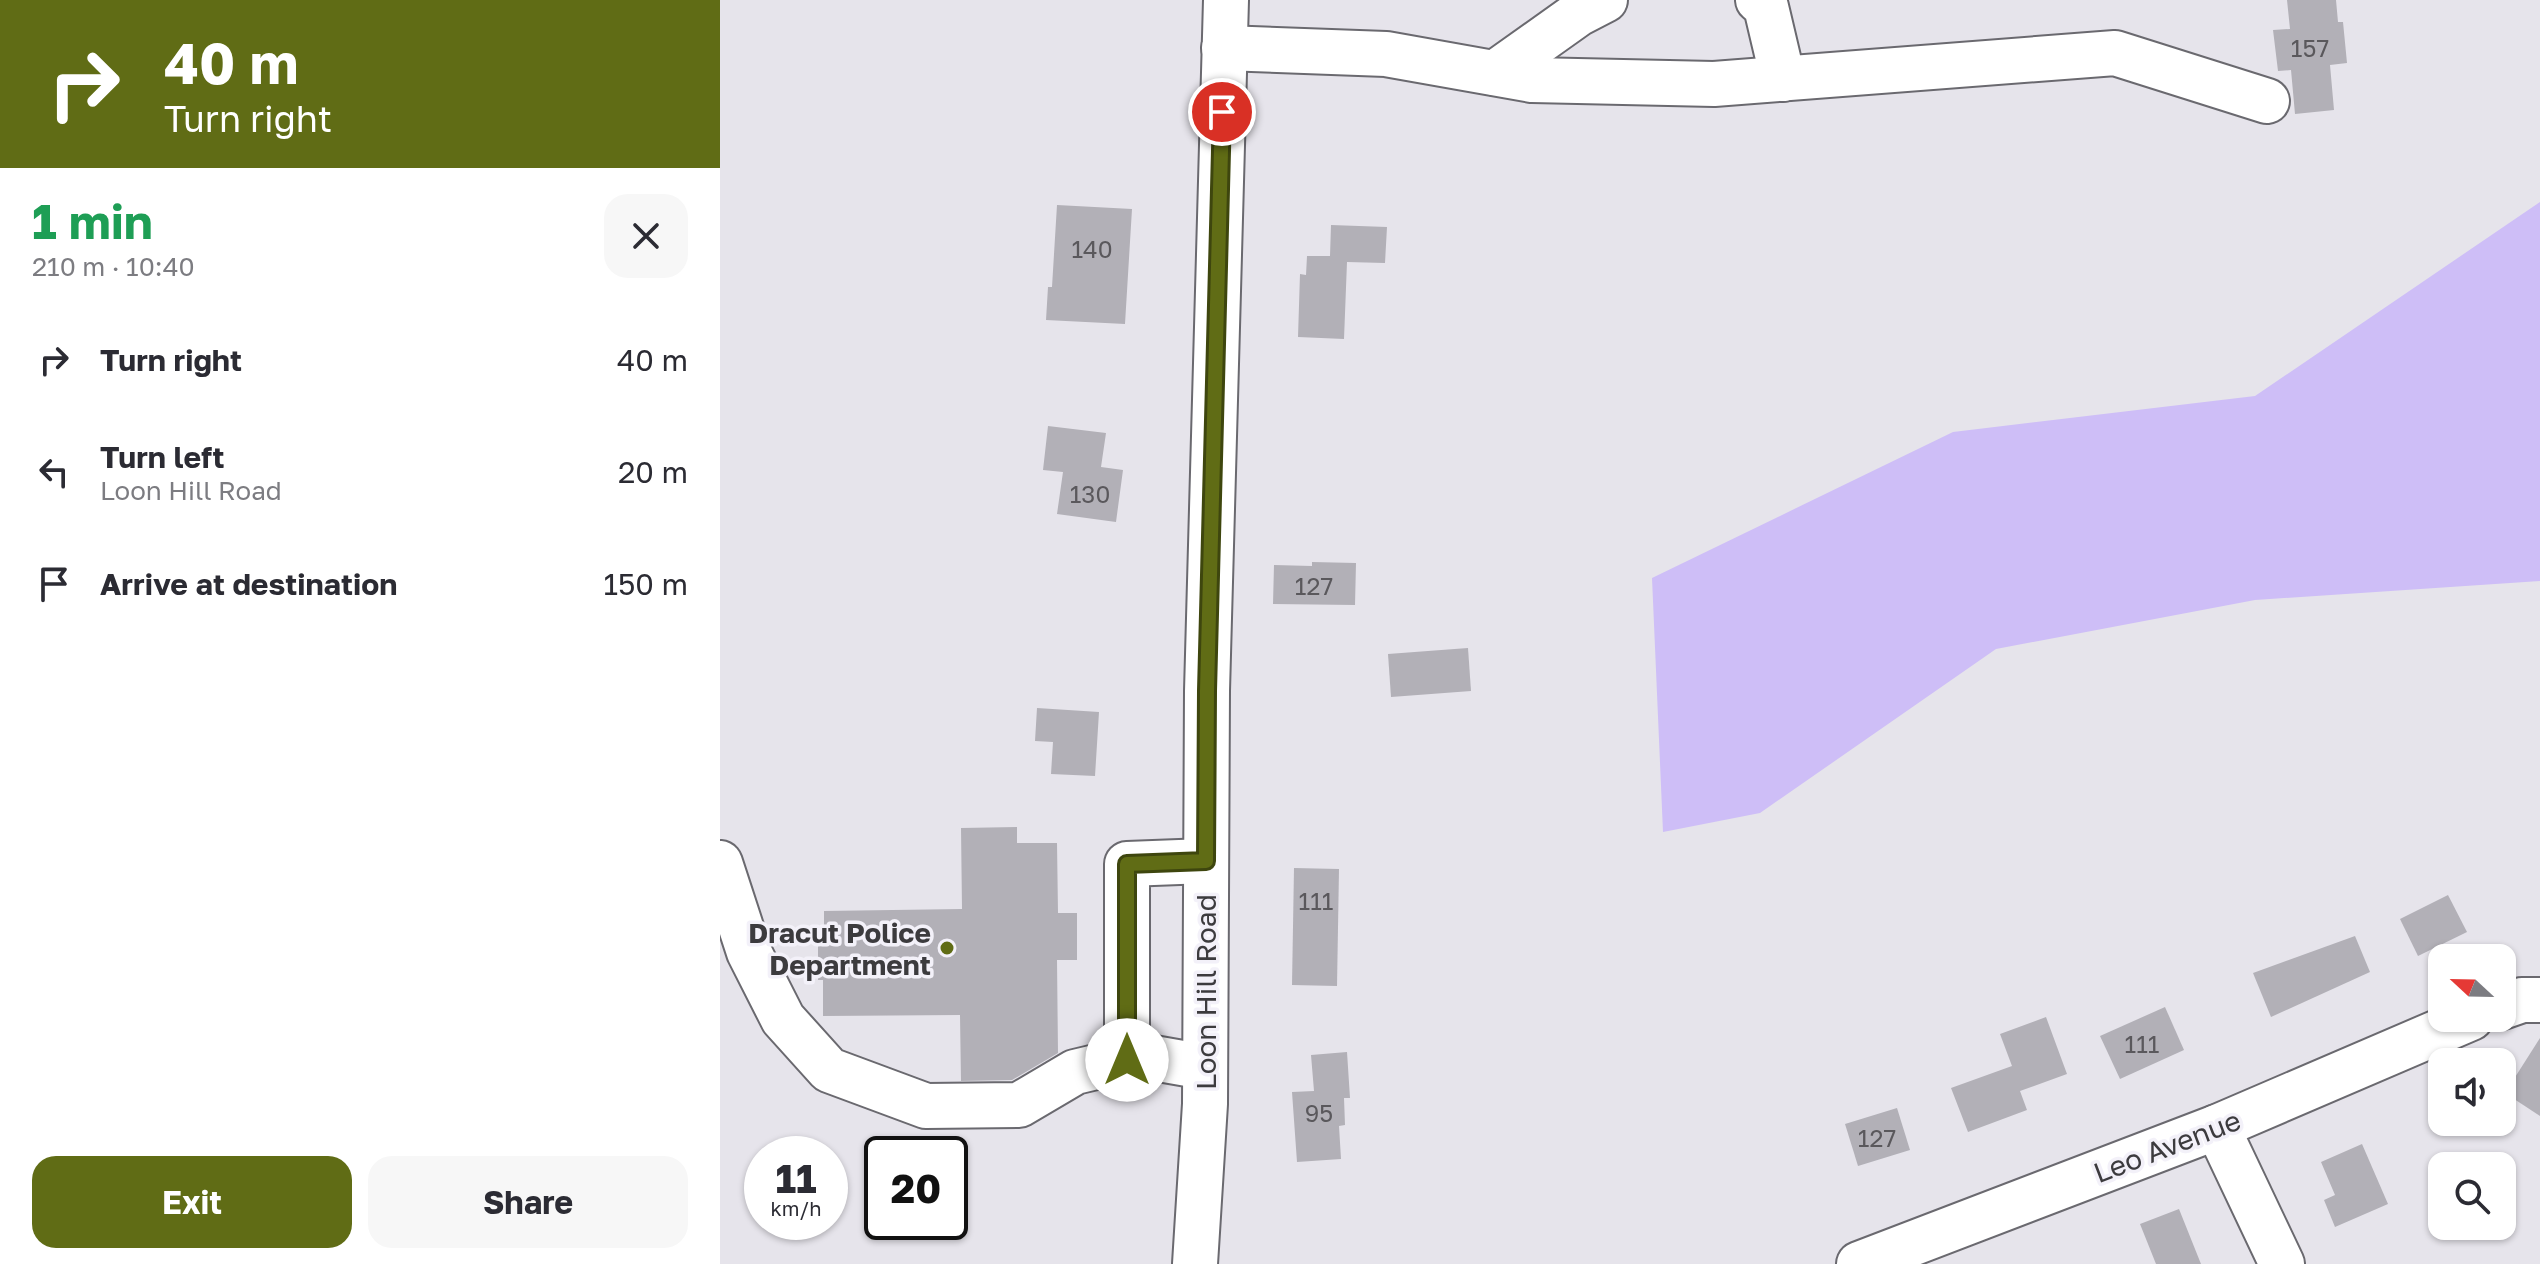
<!DOCTYPE html>
<meta charset="utf-8">
<style>
:root{--surface:#fff;--page:#f7f7f7;--text:#2b2b33;--muted:#7c7c81;--accent:#606c15}
body{margin:0;font-family:"Golos Text",sans-serif;background:var(--page);color:var(--text);height:100vh;display:flex;flex-direction:column;font-size:30px;white-space:nowrap}
*{box-sizing:border-box;margin:0}
p{font-size:26px;color:var(--muted)}
.icon{flex:none;width:44px;height:44px;fill:none;stroke:currentColor;stroke-width:2;stroke-linecap:round;stroke-linejoin:round}
.map{position:relative;flex:1;overflow:hidden}
.details{display:flex;flex-direction:column;background:var(--surface);width:720px}
.details>*{flex:none}
.banner{background:#606c15;color:#fff;overflow:hidden}
.needle{width:52px;rotate:292deg}
.controls{position:absolute;left:1708px;top:944px;display:grid;gap:16px}
.controls a{display:grid;place-items:center;width:88px;height:88px;border-radius:16px;background:var(--surface);box-shadow:0 2px 6px #0004;font-size:40px}
.speed{position:absolute;left:24px;top:1136px;display:flex;gap:16px;font-size:40px;font-weight:700;text-align:center}
.speed>*{display:grid;place-content:center;width:104px;height:104px;border-radius:50%;background:var(--surface);box-shadow:0 2px 6px #0004;line-height:1}
.speed small{font-size:20px;font-weight:400}
.speed .limit{border:4px solid #111;border-radius:12px;background:#fff;color:#111}
.pin{position:absolute;display:grid;place-items:center;width:68px;height:68px;color:#fff;margin:-34px;border:4px solid #fff;border-radius:50%;box-shadow:0 2px 8px #0007}
.me{position:absolute;width:88px;margin:-44px;rotate:0deg;stroke-linejoin:round;filter:drop-shadow(0 0 6px #0008)}
.turn{display:flex;align-items:center;gap:28px;height:168px;padding:0 32px;font-size:36px}
.turn .icon{width:104px;height:104px;stroke-width:2.5}
.turn b{display:block;font-size:56px;line-height:68px}
.round{display:grid;place-items:center;flex:none;width:84px;height:84px;border-radius:24px;background:var(--page)}
.summary{display:flex;align-items:center;justify-content:space-between;height:136px;padding:0 32px}
h1{font-size:48px;font-weight:700;line-height:60px;color:#1e9e55}
.button{display:flex;gap:16px;margin-top:auto;padding:16px 32px}
.button a{flex:1;height:92px;border-radius:24px;background:var(--accent);color:#fff;font-size:32px;font-weight:700;line-height:92px;text-align:center}
.button a+a{background:var(--page);color:var(--text)}
ul{padding:0;list-style:none}
li{display:flex;align-items:center;gap:24px;height:112px;padding:0 32px}
li div{flex:1}
li b{display:block;font-size:30px}
li em{font-style:normal}
main{display:flex;flex:1;min-height:0}
.map>svg:first-child{display:block}
</style>
<main>
<section class="details">
<div class="banner">
<div class="turn"><svg class="icon" aria-label="right" viewBox="0 0 24 24"><path d="M7 20v-9h11M14 6l5 5-5 5"/></svg><div><b>40 m</b>Turn right</div></div>
</div>
<div class="summary"><div><h1>1 min</h1><p>210 m · 10:40</p></div><a class="round"><svg class="icon" aria-label="close" viewBox="0 0 24 24"><path d="M6 6l12 12M18 6L6 18"/></svg></a></div>
<ul>
<li><svg class="icon" aria-label="right" viewBox="0 0 24 24"><path d="M7 20v-9h11M14 6l5 5-5 5"/></svg><div><b>Turn right</b></div><em>40 m</em></li>
<li><svg class="icon" aria-label="left" viewBox="0 0 24 24"><path d="M17 20v-9H6M10 6l-5 5 5 5"/></svg><div><b>Turn left</b><p>Loon Hill Road</p></div><em>20 m</em></li>
<li><svg class="icon" aria-label="arrive" viewBox="0 0 24 24"><path d="M6 21V4h12l-3 4 3 4H6"/></svg><div><b>Arrive at destination</b></div><em>150 m</em></li>
</ul>
<div class="button"><a>Exit</a><a>Share</a></div>
</section>
<div class="map">
<svg width="1820" height="1264" viewBox="0 0 1820 1264">
<rect width="100%" height="100%" fill="#e6e4eb"/>
<!-- green -->
<polygon fill="#cebef7" points="1820,202 1820,581 1535,600 1276,649 1040,813 943,832 932,578 1233,432 1535,396"/>
<!-- building -->
<g fill="#b2b0b7">
<polygon points="1567,0 1616,0 1618,22 1623,22 1627,63 1610,65 1614,110 1575,114 1571,70 1558,71 1553,30 1570,29"/>
<polygon points="337,205 412,209 405,324 326,320 328,287 332,287"/>
<polygon points="611,225 667,227 665,263 627,262 624,339 578,337 580,274 586,275 587,256 610,256"/>
<polygon points="328,426 386,433 381,467 403,470 396,522 337,514 343,472 323,470"/>
<polygon points="592,562 636,563 635,605 553,604 554,565 592,566"/>
<polygon points="748,648 751,691 671,697 668,654"/>
<polygon points="317,708 379,712 375,776 331,774 333,742 315,741"/>
<polygon points="297,827 297,843 337,843 338,913 357,913 357,960 337,960 338,1053 292,1080 241,1081 240,1015 103,1016 103,980 98,980 98,936 104,936 104,911 242,909 241,828"/>
<polygon points="574,868 619,869 617,986 572,985"/>
<polygon points="1728,895 1747,932 1698,956 1680,919"/>
<polygon points="1635,936 1650,972 1551,1017 1533,973"/>
<polygon points="1445,1007 1464,1050 1400,1079 1380,1036"/>
<polygon points="1326,1017 1347,1074 1300,1091 1307,1110 1248,1132 1231,1088 1292,1066 1280,1034"/>
<polygon points="1820,1038 1820,1116 1785,1093"/>
<polygon points="627,1052 630,1098 624,1098 625,1125 619,1126 621,1159 577,1162 572,1092 594,1091 591,1055"/>
<polygon points="1177,1108 1190,1150 1138,1166 1125,1124"/>
<polygon points="1642,1144 1668,1204 1615,1227 1604,1200 1615,1195 1601,1162"/>
<polygon points="1459,1209 1481,1264 1436,1264 1420,1224"/>
</g>
<g fill="none" stroke-linecap="round" stroke-linejoin="round">
<!-- minor casing -->
<g stroke="#6a696f" stroke-width="48">
<g id="minor">
<polyline points="1038,0 1046,7 1063,79"/>
<polyline points="504,48 666,54 812,80 994,84 1395,53 1547,101"/>
<polyline points="775,73 858,14 885,0"/>
<polyline points="0,863 29,952 63,1019 109,1070 206,1106 299,1105 355,1072 422,1056 485,1067"/>
<polyline points="1782,1007 1802,1000 1820,1000"/>
<polyline points="407,1060 407,864 486,861"/>
<polyline points="1497,1127 1562,1264"/>
<polyline points="475,1264 485,1104 487,691 506,0"/>
<polyline points="1139,1264 1497,1127 1751,1018"/>
</g>
</g>
<!-- minor -->
<use href="#minor" stroke="#fff" stroke-width="44"/>
</g>
<g fill="none" stroke-linecap="round" stroke-linejoin="round">
<!-- route casing -->
<g stroke="#3e460e" stroke-width="20">
<polyline id="route" points="407,1060 407,864 486,861 487,691 502,112"/>
</g>
<!-- route -->
<use href="#route" stroke="#606c15" stroke-width="14"/>
</g>
<!-- markers -->
<circle fill="#606c15" stroke="#f3f1f9" stroke-width="3" cx="227" cy="948" r="8"/>
<g text-anchor="middle" dominant-baseline="central" stroke-width="7" stroke-linejoin="round" paint-order="stroke">
<!-- number labels -->
<g font-size="24" fill="#5a585c">
<text x="1590" y="47">157</text>
<text x="372" y="248">140</text>
<text x="370" y="493">130</text>
<text x="594" y="585">127</text>
<text x="596" y="900">111</text>
<text x="1422" y="1043">111</text>
<text x="599" y="1112">95</text>
<text x="1157" y="1137">127</text>
</g>
<!-- poi labels -->
<g font-size="28" font-weight="bold" fill="#3c3b3e" stroke="#f3f1f9" text-anchor="end">
<text x="211" y="932">Dracut Police<tspan x="211" dy="32">Department</tspan></text>
</g>
<!-- street labels -->
<g font-size="28" fill="#3c3b3e" stroke="#f3f1f9">
<text transform="translate(485 992) rotate(-90)">Loon Hill Road</text>
<text transform="translate(1447 1146) rotate(-21)">Leo Avenue</text>
</g>
</g>
</svg>
<div class="controls">
<a><svg class="needle" viewBox="-14 -14 28 28"><path d="M0-13l5 13h-10z" fill="#e53935"/><path d="M0 13l5-13h-10z" fill="#7c7c81"/></svg></a>
<a><svg class="icon" aria-label="sound" viewBox="0 0 24 24"><path d="M4 9h4l5-4v14l-5-4H4zM17 9q2 3 0 6"/></svg></a>
<a><svg class="icon" aria-label="search" viewBox="0 0 24 24"><circle cx="10" cy="10" r="6"/><path d="M15 15l6 6"/></svg></a>
</div>
<div class="speed"><div>11<small>km/h</small></div><div class="limit">20</div></div>
<div class="pin" style="left:502px;top:112px;background:#d93025"><svg class="icon" aria-label="arrive" viewBox="0 0 24 24"><path d="M6 21V4h12l-3 4 3 4H6"/></svg></div>
<svg class="me" style="left:407px;top:1060px" viewBox="-20 -20 40 40"><circle r="19" fill="#fff"/><path d="M0-13L10 11 0 6-10 11z" fill="#606c15"/></svg>
</div>
</main>
